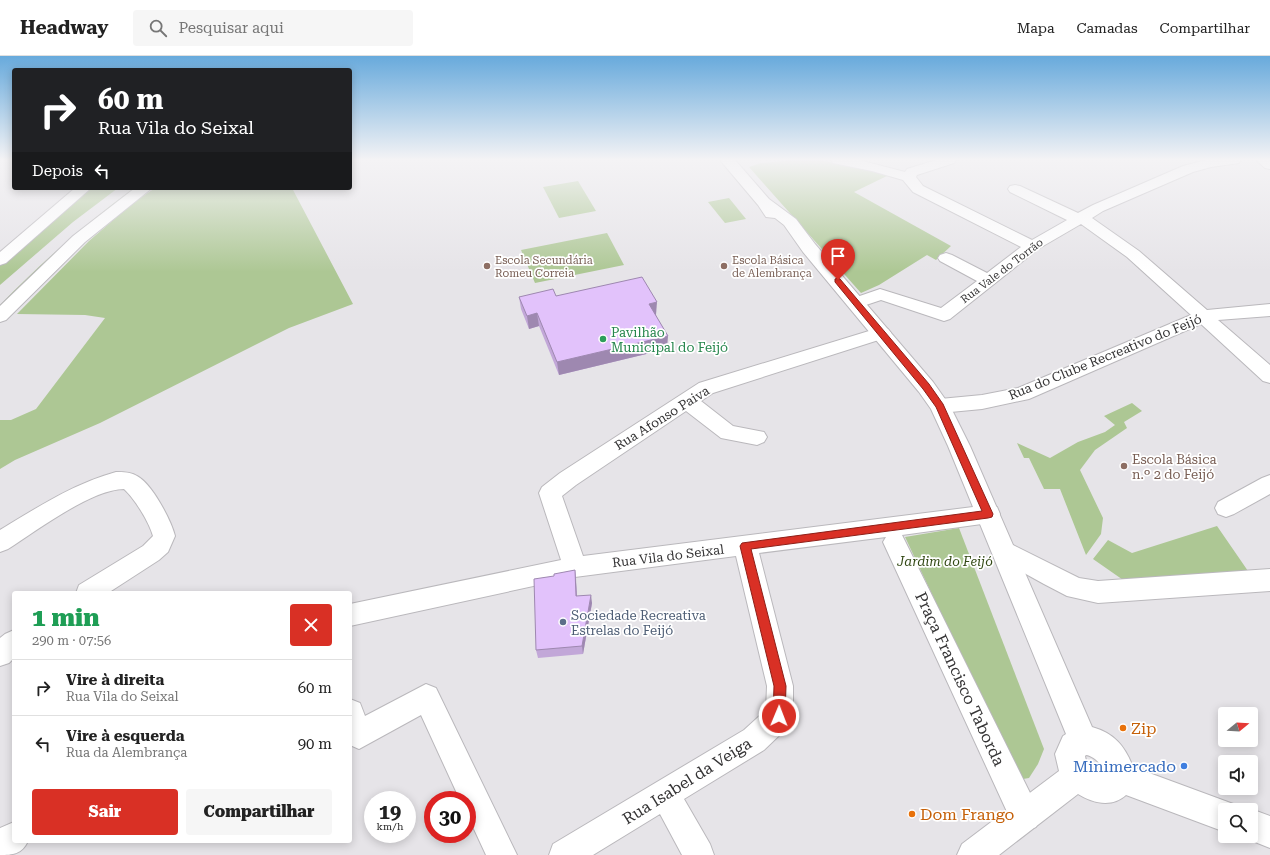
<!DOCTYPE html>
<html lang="pt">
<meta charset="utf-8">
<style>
:root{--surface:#fff;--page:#f6f6f6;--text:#222;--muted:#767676;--line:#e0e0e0;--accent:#d93025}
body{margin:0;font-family:"Roboto Serif",serif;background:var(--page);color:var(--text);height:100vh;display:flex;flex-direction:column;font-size:15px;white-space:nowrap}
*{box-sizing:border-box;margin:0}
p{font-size:13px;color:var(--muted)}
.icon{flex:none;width:22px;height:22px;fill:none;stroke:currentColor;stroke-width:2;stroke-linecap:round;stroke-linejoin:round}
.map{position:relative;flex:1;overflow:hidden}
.drawer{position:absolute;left:12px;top:535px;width:340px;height:252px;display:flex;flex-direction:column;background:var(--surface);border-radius:4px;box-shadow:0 2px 10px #0003}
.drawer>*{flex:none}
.banner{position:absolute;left:12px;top:12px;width:340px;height:122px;border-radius:4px;box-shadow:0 2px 10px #0003;background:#202124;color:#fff;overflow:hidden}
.needle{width:26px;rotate:72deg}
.buttons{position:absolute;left:1218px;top:651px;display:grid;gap:8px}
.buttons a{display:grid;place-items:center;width:40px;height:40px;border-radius:4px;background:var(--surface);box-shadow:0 2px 10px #0003;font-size:20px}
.speed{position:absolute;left:364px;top:735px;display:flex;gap:8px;font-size:20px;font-weight:700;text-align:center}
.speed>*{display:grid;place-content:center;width:52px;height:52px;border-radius:50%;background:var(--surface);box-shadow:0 2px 10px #0003;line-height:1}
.speed small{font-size:10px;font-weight:400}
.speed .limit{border:6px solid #d22;background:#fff;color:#111}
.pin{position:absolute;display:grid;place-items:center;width:34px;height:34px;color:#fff;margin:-41px -17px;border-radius:50% 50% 50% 0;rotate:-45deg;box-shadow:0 0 4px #0007}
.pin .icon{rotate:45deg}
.me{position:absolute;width:44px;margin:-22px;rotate:1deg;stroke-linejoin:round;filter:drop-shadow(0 0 3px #0008)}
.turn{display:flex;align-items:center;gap:14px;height:84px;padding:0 20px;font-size:18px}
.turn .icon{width:52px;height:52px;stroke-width:2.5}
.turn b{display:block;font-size:28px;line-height:34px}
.then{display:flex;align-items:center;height:38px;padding:0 20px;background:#0003;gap:8px;font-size:15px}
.round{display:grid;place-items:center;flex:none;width:42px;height:42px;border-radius:4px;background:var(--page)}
.overview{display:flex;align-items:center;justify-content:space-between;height:68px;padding:0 20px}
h1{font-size:24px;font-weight:800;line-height:30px;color:#1e9e55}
.action{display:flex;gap:8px;margin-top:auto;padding:8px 20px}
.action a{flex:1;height:46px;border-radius:4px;background:var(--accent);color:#fff;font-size:16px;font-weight:800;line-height:46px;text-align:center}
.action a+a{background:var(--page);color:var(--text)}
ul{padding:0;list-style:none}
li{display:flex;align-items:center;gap:12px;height:56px;padding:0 20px;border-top:1px solid var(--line)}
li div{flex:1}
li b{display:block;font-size:15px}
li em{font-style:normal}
header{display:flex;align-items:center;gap:24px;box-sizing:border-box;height:56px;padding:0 20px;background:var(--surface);border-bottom:1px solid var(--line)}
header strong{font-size:19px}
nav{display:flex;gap:22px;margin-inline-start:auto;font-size:14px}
.search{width:280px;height:36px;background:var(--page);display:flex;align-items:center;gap:10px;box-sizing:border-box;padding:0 14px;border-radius:4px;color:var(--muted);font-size:15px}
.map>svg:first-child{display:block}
</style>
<header>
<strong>Headway</strong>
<div class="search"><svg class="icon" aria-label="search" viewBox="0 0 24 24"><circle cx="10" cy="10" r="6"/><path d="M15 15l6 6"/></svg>Pesquisar aqui</div>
<nav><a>Mapa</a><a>Camadas</a><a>Compartilhar</a></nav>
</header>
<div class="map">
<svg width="1270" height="799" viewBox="0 0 1270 799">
<rect width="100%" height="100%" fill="#e6e4e8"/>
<!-- green -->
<g fill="#adc794">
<polygon points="795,104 819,104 891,118 854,136 951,190 936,204 927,199 879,229 861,237 749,111 761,107"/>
<polygon points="578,125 596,155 559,162 543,131"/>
<polygon points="90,132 118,132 73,166 0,229 0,210"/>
<path d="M134,132H137L0,252V249C42,206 86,167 134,132Z"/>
<polygon points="155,132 292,132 353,248 289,272 100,367 15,404 0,413 0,364 11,364 36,353 105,262 85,259 17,258 89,185 133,147"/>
<polygon points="729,142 746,163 725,167 708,146"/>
<polygon points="607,177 624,209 535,227 521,194"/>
<polygon points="1132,347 1142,355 1124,366 1127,372 1095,394 1080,414 1103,462 1101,478 1086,499 1060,433 1044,433 1029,402 1024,402 1017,387 1050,402 1078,386 1105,376 1115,369 1104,360"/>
<polygon points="1217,470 1248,515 1126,526 1093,503 1108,484 1132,497"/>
<polygon points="959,472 1044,693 1038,708 1029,722 1023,723 1016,717 905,481"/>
</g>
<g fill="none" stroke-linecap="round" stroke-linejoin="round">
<!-- minor casing -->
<g stroke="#bab8bc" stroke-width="2">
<g id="minor">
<polygon points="831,104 859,104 905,116 907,113 936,104 956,104 954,107 917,119 916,121 923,130 1032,184 1067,164 1010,136 1008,133 1010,130 1015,129 1020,130 1078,157 1093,149 1183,110 1206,104 1241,104 1239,107 1211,111 1193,116 1103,155 1092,162 1139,195 1207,254 1270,248 1270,260 1218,264 1270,309 1270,327 1263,325 1201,268 1029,343 982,353 940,357 933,355 930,350 933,345 940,343 982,339 1018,332 1191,259 1127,201 1081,168 1038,193 950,263 944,265 881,244 857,252 851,251 848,247 851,243 880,233 941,252 977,225 940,205 938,202 940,199 946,197 952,199 987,217 1021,191 913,136 903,124 872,115 833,107"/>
<polygon points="1256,104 1270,104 1270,113 1265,112"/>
<polygon points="75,132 91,132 6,207 0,209 0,196"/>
<polygon points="882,271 888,273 891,277 888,281 713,337 701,345 733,370 764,376 767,381 764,386 757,389 721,382 686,355 576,429 562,440 583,500 989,449 997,451 1000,458 997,465 989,467 902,479 1036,749 1040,760 1036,771 1025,775 1014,771 883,486 886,481 759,497 793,630 793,660 789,670 764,694 684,743 710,788 714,799 682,799 660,758 593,799 549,799 553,788 744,674 766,654 767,630 736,500 575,521 350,570 350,548 561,504 539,437 542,431 560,417 699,327"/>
<path d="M116,416C123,416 131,416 137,420C152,428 171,464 175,480L168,496L159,504L108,537H76L79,529L143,490L153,480C149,466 135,443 124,433C92,433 36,475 8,493L0,496V474C38,451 73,428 116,416Z"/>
<polygon points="1270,419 1270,438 1234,458 1226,461 1218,458 1215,452 1218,446 1262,422"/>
<polygon points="1003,484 1079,522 1098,525 1270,513 1270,535 1098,547 1067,540 1044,528 995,501 991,494 995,487"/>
<polygon points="14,574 14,602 9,607 0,610 0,582 5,578"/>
<polygon points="426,628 436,632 517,799 486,799 467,758 467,744 460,744 421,659 359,693 350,689 350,643 360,647 365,660"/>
<path d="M14,766V785H28C22,798 13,799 0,799V772Z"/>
</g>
</g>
<!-- major casing -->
<g stroke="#bab8bc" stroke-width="2">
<g id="major">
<path d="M720,104H735L769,143L796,163L815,188L933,326L950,350L970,390L1092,671C1114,677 1125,690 1133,711L1236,749L1238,754H1225V776L1126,739C1112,752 1092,747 1078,738L999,799H957L962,788L1059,715L1055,698L1063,680L1066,678L948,390L931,353L919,336L803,196L784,169L775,162L766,161L758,149ZM1086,699C1094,700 1103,709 1104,717C1095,716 1086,709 1085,700Z"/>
<polygon points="135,132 152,132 85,186 6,264 0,266 0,250 73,180"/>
<polygon points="1251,753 1270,760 1270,792 1240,780 1251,780 1251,754 1249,754"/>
</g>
</g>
<!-- minor -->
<use href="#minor" fill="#fff" fill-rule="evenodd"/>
<!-- major -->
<use href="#major" fill="#fff" fill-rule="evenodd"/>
</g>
<!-- wall -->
<g fill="#c2a7d8">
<polygon points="556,240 656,259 667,293 559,319 539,270 529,273 521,253 519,241"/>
<polygon points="575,514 577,540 592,547 583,598 538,602 536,594 554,520"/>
</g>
<!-- shaded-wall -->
<g fill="#9e88b0">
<polygon points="657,246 656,259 649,261 649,248"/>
<polygon points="537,257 539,270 529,273 527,260"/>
<polygon points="668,280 667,293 559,319 557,306"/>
<polygon points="575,514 576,522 577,548 576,540"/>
<polygon points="591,539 592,547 583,598 582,590"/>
</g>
<!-- building -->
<g fill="#e2c2fb" stroke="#9e88b0">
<polygon points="642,221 657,246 649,248 668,280 557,306 537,257 527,260 519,241 553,233 556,240"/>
<polygon points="575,514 576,540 591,539 582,590 536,594 534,523 554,520 554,518"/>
</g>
<!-- sky -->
<linearGradient id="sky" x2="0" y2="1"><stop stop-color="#68aadc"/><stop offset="0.48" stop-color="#f4f3f5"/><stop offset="1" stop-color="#f4f3f5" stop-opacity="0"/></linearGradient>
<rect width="1270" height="216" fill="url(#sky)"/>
<!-- route -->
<polygon fill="#d93025" stroke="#8d1f18" points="838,222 840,223 929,328 943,348 993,458 992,461 988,462 751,493 786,630 785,660 784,664 779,666 775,664 773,660 774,630 740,490 742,487 982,455 936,351 923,333 835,226 835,223"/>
<!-- markers -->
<g fill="#8d6e63" stroke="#fff" stroke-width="1.5">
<circle cx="487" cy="210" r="4"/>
<circle cx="724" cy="210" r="4"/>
<circle cx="1124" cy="410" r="4"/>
</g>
<circle fill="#2e9e5b" stroke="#fff" stroke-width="1.5" cx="603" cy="283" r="4"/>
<circle fill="#5c6f8a" stroke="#fff" stroke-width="1.5" cx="563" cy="566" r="4"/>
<g fill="#e8710a" stroke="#fff" stroke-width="1.5">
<circle cx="1123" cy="672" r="4"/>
<circle cx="912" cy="758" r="4"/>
</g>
<circle fill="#3f7fe0" stroke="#fff" stroke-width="1.5" cx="1184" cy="710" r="4"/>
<g text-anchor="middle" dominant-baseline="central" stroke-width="3.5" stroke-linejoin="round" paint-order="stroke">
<!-- far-education labels -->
<g font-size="11" fill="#785e54" stroke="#fff" text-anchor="start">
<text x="495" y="204">Escola Secundária<tspan x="495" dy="13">Romeu Correia</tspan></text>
<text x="732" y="204">Escola Básica<tspan x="732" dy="13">de Alembrança</tspan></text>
</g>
<!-- far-street labels -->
<g font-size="11" fill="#353435" stroke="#fff">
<text transform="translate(1002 215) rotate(-37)">Rua Vale do Torrão</text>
</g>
<!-- leisure labels -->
<g font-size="13" fill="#27864d" stroke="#fff" text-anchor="start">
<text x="611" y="276">Pavilhão<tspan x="611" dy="15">Municipal do Feijó</tspan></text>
</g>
<!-- street labels -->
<g font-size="13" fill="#353435" stroke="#fff">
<text transform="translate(1105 301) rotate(-22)">Rua do Clube Recreativo do Feijó</text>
<text transform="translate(662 362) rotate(-32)">Rua Afonso Paiva</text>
<text transform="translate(668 500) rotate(-7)">Rua Vila do Seixal</text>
</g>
<!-- education labels -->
<g font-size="13" fill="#785e54" stroke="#fff" text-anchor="start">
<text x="1132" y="403">Escola Básica<tspan x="1132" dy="15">n.º 2 do Feijó</tspan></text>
</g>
<!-- park labels -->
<g font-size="13" font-style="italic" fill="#334915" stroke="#fff">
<text x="945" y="505">Jardim do Feijó</text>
</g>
<!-- service labels -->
<g font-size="13" fill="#4e5e75" stroke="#fff" text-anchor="start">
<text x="571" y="559">Sociedade Recreativa<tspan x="571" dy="15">Estrelas do Feijó</tspan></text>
</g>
<!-- near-street labels -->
<g font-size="16" fill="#353435" stroke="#fff">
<text transform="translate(960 623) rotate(65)">Praça Francisco Taborda</text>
<text transform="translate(687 725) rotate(-32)">Rua Isabel da Veiga</text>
</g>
<!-- near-food labels -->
<g font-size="16" fill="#c56008" stroke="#fff" text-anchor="start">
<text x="1131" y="672">Zip</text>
<text x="920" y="758">Dom Frango</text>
</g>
<!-- near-shop labels -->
<g font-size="16" fill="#366cbe" stroke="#fff" text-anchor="end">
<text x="1176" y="710">Minimercado</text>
</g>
</g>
</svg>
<div class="buttons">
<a><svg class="needle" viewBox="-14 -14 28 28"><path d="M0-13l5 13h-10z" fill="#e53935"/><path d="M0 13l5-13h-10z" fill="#767676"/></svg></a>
<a><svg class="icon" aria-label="sound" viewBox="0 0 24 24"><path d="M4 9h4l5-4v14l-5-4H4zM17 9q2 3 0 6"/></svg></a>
<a><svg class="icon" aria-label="search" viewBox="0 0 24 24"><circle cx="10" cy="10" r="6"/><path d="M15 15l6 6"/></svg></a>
</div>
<div class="speed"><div>19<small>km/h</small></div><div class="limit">30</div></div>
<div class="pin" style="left:838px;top:224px;background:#d93025"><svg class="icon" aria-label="arrive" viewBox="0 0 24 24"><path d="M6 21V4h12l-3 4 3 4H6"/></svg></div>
<svg class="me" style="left:779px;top:660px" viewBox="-20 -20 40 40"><circle r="17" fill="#d93025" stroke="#fff" stroke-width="3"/><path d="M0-11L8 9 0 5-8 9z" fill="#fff"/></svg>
<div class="banner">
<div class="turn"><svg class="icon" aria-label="right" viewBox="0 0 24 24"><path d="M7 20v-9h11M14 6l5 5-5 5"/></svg><div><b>60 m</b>Rua Vila do Seixal</div></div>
<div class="then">Depois<svg class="icon" aria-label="left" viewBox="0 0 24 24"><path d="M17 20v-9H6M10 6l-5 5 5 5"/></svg></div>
</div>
<section class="drawer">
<div class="overview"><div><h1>1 min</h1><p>290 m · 07:56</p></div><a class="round" style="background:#d93025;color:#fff"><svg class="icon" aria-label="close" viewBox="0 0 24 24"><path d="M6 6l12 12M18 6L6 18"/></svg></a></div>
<ul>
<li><svg class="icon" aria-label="right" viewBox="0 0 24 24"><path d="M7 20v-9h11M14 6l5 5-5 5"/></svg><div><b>Vire à direita</b><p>Rua Vila do Seixal</p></div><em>60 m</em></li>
<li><svg class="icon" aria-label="left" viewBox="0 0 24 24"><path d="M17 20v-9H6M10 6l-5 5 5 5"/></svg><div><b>Vire à esquerda</b><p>Rua da Alembrança</p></div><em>90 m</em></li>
</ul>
<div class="action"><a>Sair</a><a>Compartilhar</a></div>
</section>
</div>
